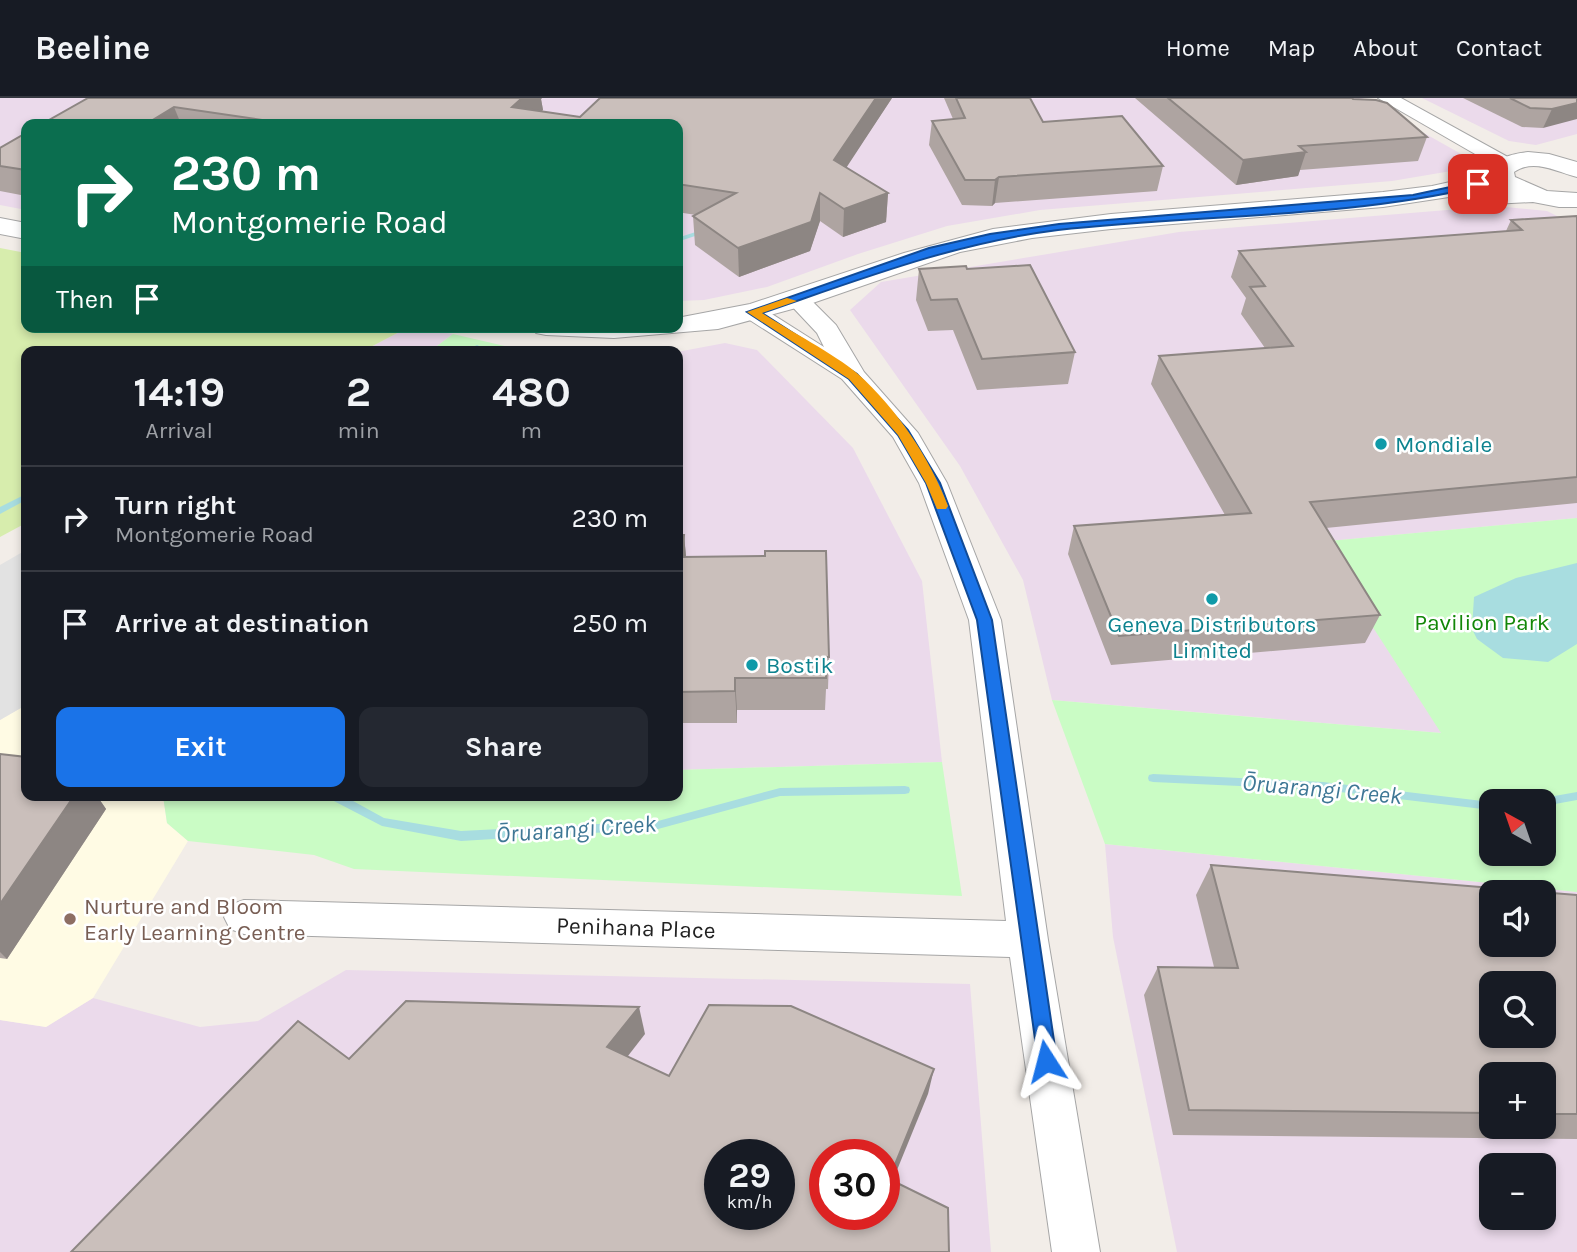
<!DOCTYPE html>
<meta charset="utf-8">
<style>
:root{--surface:#171b24;--page:#242831;--text:#f1f3f6;--muted:#9ea1a6;--line:#363941;--accent:#1a73e8}
body{margin:0;font-family:Karla,sans-serif;background:var(--page);color:var(--text);height:100vh;display:flex;flex-direction:column;font-size:26px;white-space:nowrap}
*{box-sizing:border-box;margin:0}
p{font-size:23px;color:var(--muted)}
.icon{flex:none;width:38px;height:38px;fill:none;stroke:currentColor;stroke-width:2;stroke-linecap:round;stroke-linejoin:round}
.map{position:relative;flex:1;overflow:hidden}
.panel{position:absolute;left:21px;top:248px;width:662px;height:455px;display:flex;flex-direction:column;background:var(--surface);border-radius:14px;box-shadow:0 4px 10px #0003}
.panel>*{flex:none}
.top-card{position:absolute;left:21px;top:21px;width:662px;height:214px;border-radius:14px;box-shadow:0 4px 10px #0003;background:#0b6e4f;color:#fff;overflow:hidden}
.needle{width:46px;rotate:320deg}
.controls{position:absolute;left:1479px;top:691px;display:grid;gap:14px}
.controls a{display:grid;place-items:center;width:77px;height:77px;border-radius:14px;background:var(--surface);box-shadow:0 4px 10px #0003;font-size:35px}
.speed{position:absolute;left:704px;top:1041px;display:flex;gap:14px;font-size:35px;font-weight:700;text-align:center}
.speed>*{display:grid;place-content:center;width:91px;height:91px;border-radius:50%;background:var(--surface);box-shadow:0 4px 10px #0003;line-height:1}
.speed small{font-size:18px;font-weight:400}
.speed .limit{border:10px solid #d22;background:#fff;color:#111}
.pin{position:absolute;display:grid;place-items:center;width:60px;height:60px;color:#fff;margin:-30px;border-radius:14px;box-shadow:0 4px 10px #0006}
.me{position:absolute;width:77px;margin:-38px;rotate:351deg;stroke-linejoin:round;filter:drop-shadow(0 0 5px #0008)}
.turn{display:flex;align-items:center;gap:24px;height:147px;padding:0 35px;font-size:32px}
.turn .icon{width:91px;height:91px;stroke-width:2.5}
.turn b{display:block;font-size:49px;line-height:60px}
.then{display:flex;align-items:center;height:66px;padding:0 35px;background:#0003;gap:14px;font-size:26px}
.eta{display:flex;justify-content:space-evenly;align-items:center;height:119px;text-align:center}
.eta b{font-size:42px;font-weight:700;line-height:49px}
.button{display:flex;gap:14px;margin-top:auto;padding:14px 35px}
.button a{flex:1;height:80px;border-radius:14px;background:var(--accent);color:#fff;font-size:28px;font-weight:700;line-height:80px;text-align:center}
.button a+a{background:var(--page);color:var(--text)}
ul{padding:0;list-style:none}
li{display:flex;align-items:center;gap:21px;height:105px;padding:0 35px;border-top:2px solid var(--line)}
li div{flex:1}
li b{display:block;font-size:26px}
li em{font-style:normal}
header{display:flex;align-items:center;gap:42px;box-sizing:border-box;height:98px;padding:0 35px;background:var(--surface);border-bottom:2px solid var(--line)}
header strong{font-size:33px}
nav{display:flex;gap:38px;margin-inline-start:auto;font-size:24px}
.map>svg:first-child{display:block}
</style>
<header>
<strong>Beeline</strong>
<nav><a>Home</a><a>Map</a><a>About</a><a>Contact</a></nav>
</header>
<div class="map">
<svg width="1577" height="1154" viewBox="0 0 1577 1154">
<rect width="100%" height="100%" fill="#f2ede8"/>
<!-- industrial -->
<g fill="#ebdaeb" fill-rule="evenodd">
<polygon points="0,0 1362,0 1470,61 1475,69 1392,83 1040,112 947,128 858,156 767,189 704,202 677,203 677,26 26,26 26,112 0,107"/>
<polygon points="1422,0 1577,0 1577,36 1536,47 1509,43"/>
<polygon points="1496,108 1547,113 1577,128 1577,420 1319,444 1442,635 1052,602 1023,482 960,368 850,212 881,184 1179,134"/>
<polygon points="409,229 453,236 429,254 361,254"/>
<polygon points="725,245 757,252 853,350 922,483 942,664 677,672 677,254"/>
<path d="M1105,746L1577,794V1154H1177L1113,839ZM1491,794H1544V847H1491ZM1491,886H1544V938H1491ZM1491,976H1544V1029H1491ZM1491,1068H1544V1120H1491Z"/>
<path d="M346,872L970,886L991,1154H0V922L46,929L93,900L200,929L258,923ZM719,1057H779V1116H719ZM824,1057H884V1116H824Z"/>
</g>
<!-- education -->
<polygon fill="#fffbe4" points="26,607 26,698 163,698 167,725 188,743 93,900 46,929 0,922 0,622"/>
<!-- grass -->
<polygon fill="#d7edad" points="0,150 26,155 26,229 409,229 361,254 26,254 26,425 0,439"/>
<!-- park -->
<g fill="#cafcc5" fill-rule="evenodd">
<polygon points="453,236 530,254 429,254"/>
<path d="M1577,420V794L1105,746L1052,602L1441,635L1318,444ZM1491,704H1544V756H1491Z"/>
<polygon points="942,664 962,798 354,771 314,757 188,743 167,725 163,698 677,698 677,672"/>
</g>
<!-- parking -->
<polygon fill="#e2e2e2" points="26,452 26,607 0,622 0,467"/>
<!-- water -->
<polygon fill="#a8dde0" points="1577,465 1577,546 1548,564 1503,560 1477,541 1472,531 1474,499 1516,480"/>
<g fill="none" stroke-linecap="round" stroke-linejoin="round">
<!-- stream -->
<g fill="#a8dde0" fill-rule="evenodd">
<polygon points="705,131 707,132 707,134 677,144 677,140"/>
<path d="M477,247L481,249C476,254 469,254 463,254Z"/>
<polygon points="26,396 26,402 0,416 0,409"/>
<polygon points="1153,676 1323,684 1491,704 1491,712 1323,692 1153,684 1149,683 1148,680 1149,677"/>
<polygon points="905,688 909,689 910,692 909,695 905,696 780,698 658,731 461,743 382,728 330,701 329,698 344,698 384,720 461,733 658,723 780,690"/>
<polygon points="1577,694 1577,702 1544,708 1544,704 1538,704 1539,701 1543,700"/>
</g>
<!-- minor casing -->
<g stroke="#a6a6a6" stroke-width="2">
<g id="minor">
<polygon points="1378,0 1401,0 1515,63 1518,67 1515,71 1501,71"/>
<polygon points="797,194 805,196 836,227 864,274 918,335 947,385 1001,522 1048,842 1100,1154 1052,1154 1010,859 244,836 230,831 224,819 230,807 244,802 1006,823 969,522 919,385 893,339 842,281 745,219 741,214 745,209 753,207 761,209 824,249 817,235 785,201 789,196"/>
</g>
</g>
<!-- tertiary casing -->
<g stroke="#a6a6a6" stroke-width="2">
<g id="tertiary">
<path d="M1528,54L1549,56L1577,64V79C1557,74 1534,60 1514,74L1515,79L1547,93L1577,95V109H1559L1533,104L1472,107L1463,105L1460,100L1462,97L1383,109L1111,131L1032,140L960,154L807,207L718,231L614,240L546,237L536,235L532,229H677V220L750,206L904,155L993,131L1111,116L1383,94L1432,88L1491,75C1495,59 1513,56 1528,54ZM1500,87L1503,91L1481,92Z"/>
<polygon points="0,120 26,125 26,141 0,136"/>
</g>
</g>
<!-- minor -->
<use href="#minor" fill="#fff" fill-rule="evenodd"/>
<!-- tertiary -->
<use href="#tertiary" fill="#fff" fill-rule="evenodd"/>
</g>
<!-- wall -->
<g fill="#aea4a1" fill-rule="evenodd">
<polygon points="88,0 542,0 541,1 543,12 541,13 580,19 600,0 892,0 846,69 888,95 886,124 843,139 820,123 810,153 739,179 695,147 693,118 696,117 677,114 677,26 42,26"/>
<polygon points="944,0 1030,0 1043,24 1163,68 1157,93 995,105 992,108 962,107 929,47 932,23 953,21"/>
<polygon points="1135,0 1352,0 1427,39 1418,63 1300,72 1298,78 1236,87"/>
<polygon points="1463,0 1577,0 1543,30 1522,29"/>
<polygon points="26,35 26,98 0,93 0,50"/>
<polygon points="1577,118 1577,405 1326,430 1380,517 1365,545 1111,567 1068,456 1074,428 1225,417 1151,286 1159,258 1265,250 1241,216 1246,200 1231,179 1239,153 1506,133 1511,122"/>
<polygon points="919,171 967,171 1075,254 1068,286 977,292 953,232 928,233 916,202"/>
<polygon points="677,437 684,437 686,459 829,559 828,591 826,591 825,612 737,612 737,625 677,625"/>
<polygon points="0,656 26,698 97,698 106,711 7,861 0,860"/>
<path d="M1211,767L1577,797V1041L1173,1037L1144,897L1158,869H1214L1196,797ZM1491,976H1544V1029H1491Z"/>
</g>
<!-- shaded-wall -->
<g fill="#8d8683">
<polygon points="522,0 542,0 541,1 543,12 527,26 512,9"/>
<polygon points="876,0 892,0 833,90 834,62"/>
<polygon points="1577,5 1577,21 1543,30 1552,11"/>
<polygon points="174,9 181,26 146,26"/>
<polygon points="1306,54 1298,78 1236,87 1243,62"/>
<polygon points="999,79 995,105 992,108 995,82"/>
<polygon points="820,95 820,123 810,153 739,179 738,150"/>
<polygon points="888,95 886,124 843,139 844,111"/>
<polygon points="684,437 687,469 682,459"/>
<polygon points="735,580 737,612 737,625 735,593"/>
<polygon points="74,698 97,698 106,711 7,861 0,854 0,806"/>
<polygon points="639,909 645,936 614,976 607,949"/>
<polygon points="934,971 928,996 884,1104 889,1081"/>
</g>
<!-- building -->
<g fill="#cabfbb" stroke="#8d8683" stroke-width="2" fill-rule="evenodd">
<polygon points="88,0 522,0 512,9 580,19 600,0 876,0 834,62 888,95 844,111 820,95 811,124 738,150 693,118 736,95 677,86 677,26 264,26 269,23 174,9 146,26 42,26"/>
<polygon points="956,0 1030,0 1043,24 1122,18 1163,68 999,79 995,82 965,82 932,23 965,20"/>
<polygon points="1168,0 1352,0 1353,1 1376,2 1387,5 1427,39 1299,48 1306,54 1243,62"/>
<polygon points="1510,0 1577,0 1577,5 1552,11 1530,10"/>
<polygon points="26,35 26,72 0,68 0,50"/>
<polygon points="1577,118 1577,379 1310,404 1380,517 1119,538 1074,428 1251,415 1159,258 1293,248 1250,189 1265,188 1239,153 1522,132 1511,122"/>
<polygon points="1030,167 1075,254 982,261 957,201 931,202 919,171 966,168 967,171"/>
<polygon points="677,437 684,437 682,459 765,458 765,453 826,453 829,559 826,559 826,580 735,580 735,593 677,594"/>
<polygon points="0,656 26,659 26,698 74,698 0,806"/>
<path d="M1211,767L1577,797V1016H1544V976H1491V1015L1189,1012L1158,869L1238,870ZM1491,794H1544V847H1491ZM1491,886H1544V938H1491Z"/>
<path d="M406,903L639,909L607,949L669,978L709,907L791,908L934,971L889,1081L948,1110L949,1154H71L298,923L349,961ZM719,1057H779V1116H719ZM824,1057H884V1116H824Z"/>
</g>
<!-- route -->
<path fill="#1a73e8" stroke="#114b97" stroke-width="2" d="M1478,83L1481,84V88C1343,121 1198,116 1058,132C954,145 861,181 762,215L857,276L908,332L940,385L992,522L1057,963L1054,970L1046,973L1039,970L977,522L926,385L898,337L849,281L747,214L929,150L990,136L1059,126L1413,97Z"/>
<!-- slow -->
<path fill="#f59e0b" d="M787,200L797,203L762,215C790,233 833,255 858,276C896,310 930,360 948,408L946,411H937L926,385L898,337L849,281L747,214Z"/>
<!-- markers -->
<g fill="#0f9aa8" stroke="#fff" stroke-width="2.5">
<circle cx="1381" cy="346" r="7"/>
<circle cx="1212" cy="501" r="7"/>
<circle cx="752" cy="567" r="7"/>
</g>
<circle fill="#8d6e63" stroke="#fff" stroke-width="2.5" cx="70" cy="821" r="7"/>
<g text-anchor="middle" dominant-baseline="central" stroke-width="5" stroke-linejoin="round" paint-order="stroke">
<!-- culture labels -->
<g font-size="23" fill="#0d838f" stroke="#fff" text-anchor="start">
<text x="1395" y="346">Mondiale</text>
<text x="1212" y="526" text-anchor="middle">Geneva Distributors<tspan x="1212" dy="26">Limited</tspan></text>
<text x="766" y="567">Bostik</text>
</g>
<!-- park labels -->
<g font-size="23" fill="#128708" stroke="#fff">
<text x="1482" y="524">Pavilion Park</text>
</g>
<!-- education labels -->
<g font-size="23" fill="#785e54" stroke="#fff" text-anchor="start">
<text x="84" y="808">Nurture and Bloom<tspan x="84" dy="26">Early Learning Centre</tspan></text>
</g>
<!-- street labels -->
<g font-size="23" fill="#222" stroke="#fff">
<text transform="translate(636 830) rotate(2)">Penihana Place</text>
</g>
<!-- water labels -->
<g font-size="24" font-style="italic" fill="#3e7795" stroke="#fff">
<text transform="translate(1322 691) rotate(5)">Ōruarangi Creek</text>
<text transform="translate(576 731) rotate(-4)">Ōruarangi Creek</text>
</g>
</g>
</svg>
<div class="controls">
<a><svg class="needle" viewBox="-14 -14 28 28"><path d="M0-13l5 13h-10z" fill="#e53935"/><path d="M0 13l5-13h-10z" fill="#9ea1a6"/></svg></a>
<a><svg class="icon" aria-label="sound" viewBox="0 0 24 24"><path d="M4 9h4l5-4v14l-5-4H4zM17 9q2 3 0 6"/></svg></a>
<a><svg class="icon" aria-label="search" viewBox="0 0 24 24"><circle cx="10" cy="10" r="6"/><path d="M15 15l6 6"/></svg></a>
<a>+</a>
<a>−</a>
</div>
<div class="speed"><div>29<small>km/h</small></div><div class="limit">30</div></div>
<div class="pin" style="left:1478px;top:86px;background:#d93025"><svg class="icon" aria-label="arrive" viewBox="0 0 24 24"><path d="M6 21V4h12l-3 4 3 4H6"/></svg></div>
<svg class="me" style="left:1046px;top:963px" viewBox="-20 -20 40 40"><path d="M0-17L14 15 0 8-14 15z" fill="#1a73e8" stroke="#fff" stroke-width="4"/></svg>
<div class="top-card">
<div class="turn"><svg class="icon" aria-label="right" viewBox="0 0 24 24"><path d="M7 20v-9h11M14 6l5 5-5 5"/></svg><div><b>230 m</b>Montgomerie Road</div></div>
<div class="then">Then<svg class="icon" aria-label="arrive" viewBox="0 0 24 24"><path d="M6 21V4h12l-3 4 3 4H6"/></svg></div>
</div>
<section class="panel">
<div class="eta">
<div><b>14:19</b><p>Arrival</p></div>
<div><b>2</b><p>min</p></div>
<div><b>480</b><p>m</p></div>
</div>
<ul>
<li><svg class="icon" aria-label="right" viewBox="0 0 24 24"><path d="M7 20v-9h11M14 6l5 5-5 5"/></svg><div><b>Turn right</b><p>Montgomerie Road</p></div><em>230 m</em></li>
<li><svg class="icon" aria-label="arrive" viewBox="0 0 24 24"><path d="M6 21V4h12l-3 4 3 4H6"/></svg><div><b>Arrive at destination</b></div><em>250 m</em></li>
</ul>
<div class="button"><a>Exit</a><a>Share</a></div>
</section>
</div>
